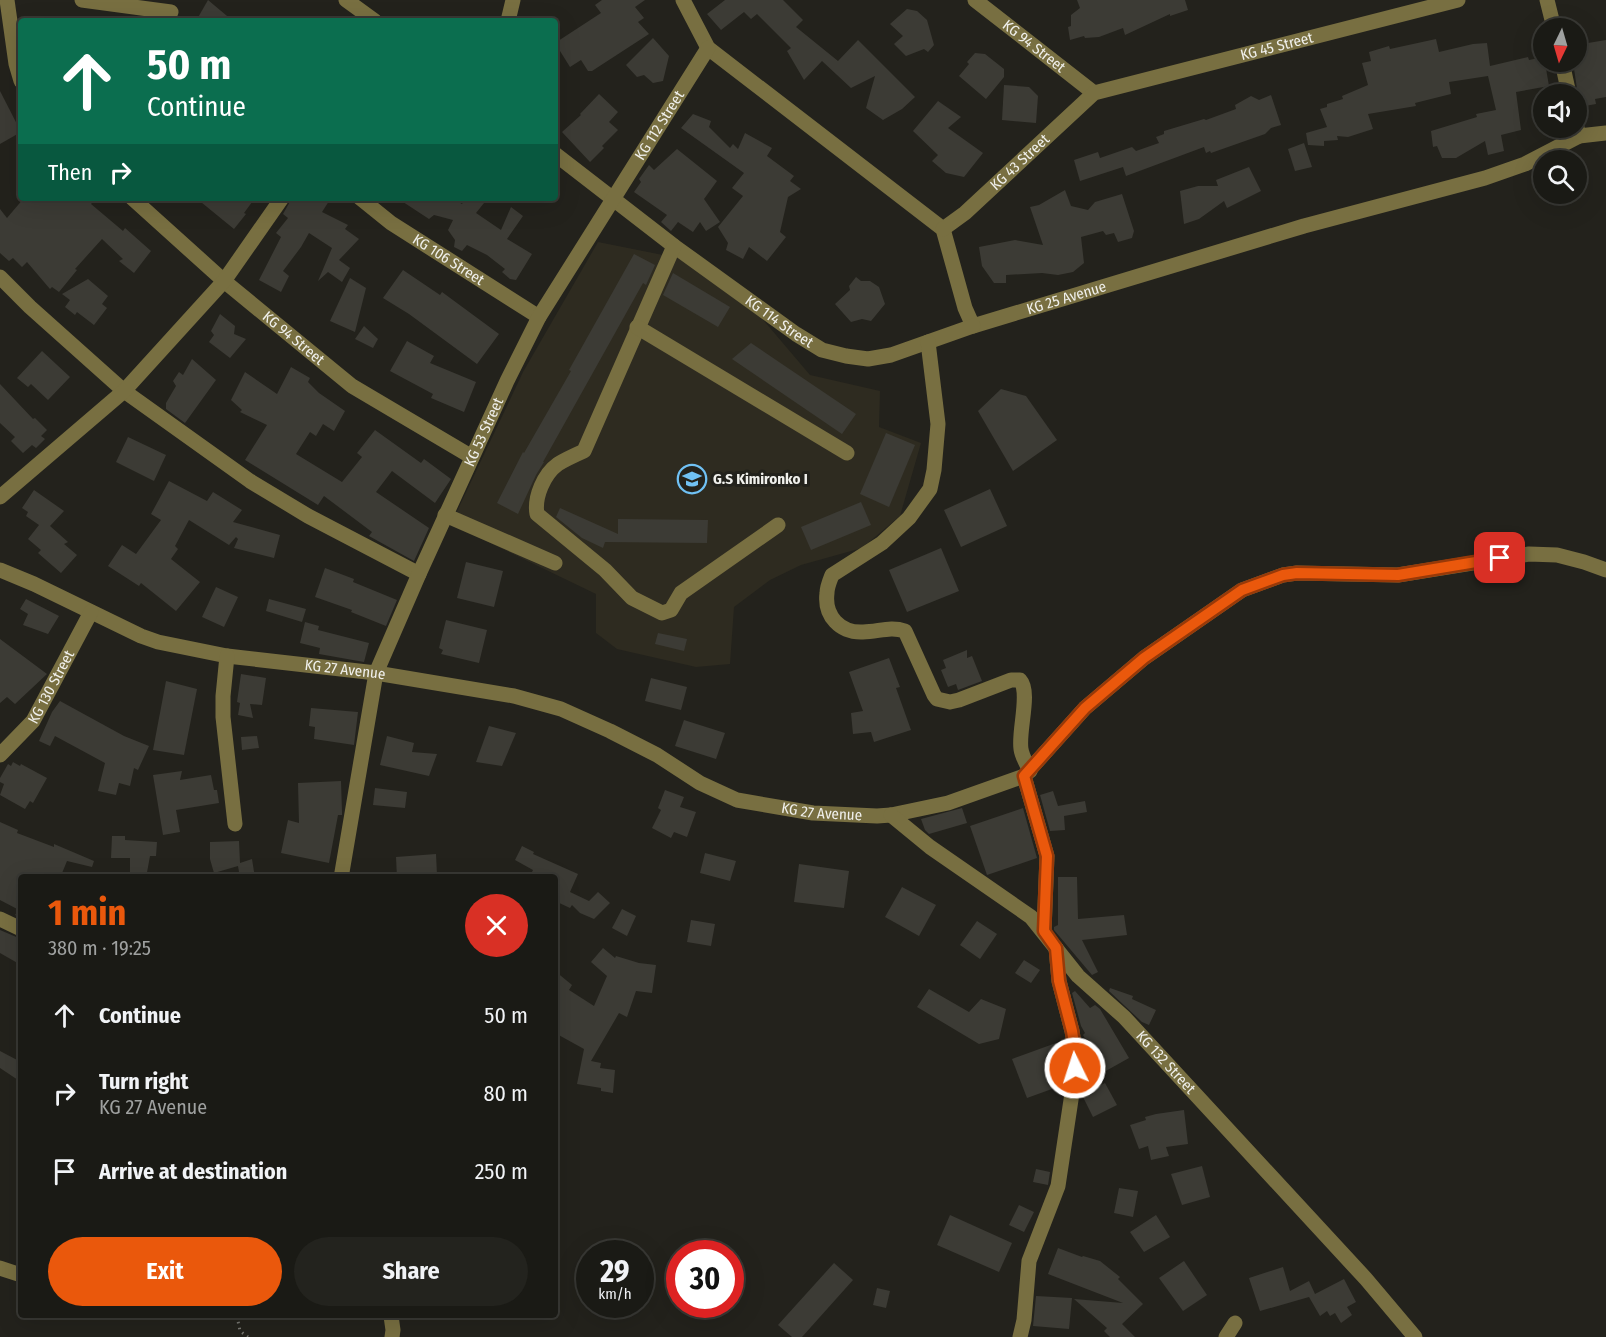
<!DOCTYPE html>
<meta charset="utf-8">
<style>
:root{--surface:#1a1a15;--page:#23231e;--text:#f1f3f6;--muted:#9fa1a0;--line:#383834;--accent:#ea580c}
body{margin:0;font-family:"Fira Sans Condensed",sans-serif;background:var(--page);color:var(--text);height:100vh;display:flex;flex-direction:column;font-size:22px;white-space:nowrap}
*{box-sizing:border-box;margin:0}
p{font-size:20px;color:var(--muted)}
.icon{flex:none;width:33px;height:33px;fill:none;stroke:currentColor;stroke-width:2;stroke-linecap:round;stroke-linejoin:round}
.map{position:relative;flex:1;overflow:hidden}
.drawer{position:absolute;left:18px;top:874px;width:540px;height:444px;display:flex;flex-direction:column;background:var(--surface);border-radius:6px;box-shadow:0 6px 24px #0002,0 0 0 2px var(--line)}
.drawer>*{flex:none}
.guide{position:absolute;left:18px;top:18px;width:540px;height:183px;border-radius:6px;box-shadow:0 6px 24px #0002,0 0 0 2px var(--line);background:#0b6e4f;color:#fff;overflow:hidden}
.needle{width:39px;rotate:185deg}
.controls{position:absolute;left:1533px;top:18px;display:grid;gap:12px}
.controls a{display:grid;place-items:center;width:54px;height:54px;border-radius:50%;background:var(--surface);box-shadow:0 6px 24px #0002,0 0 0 2px var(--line);font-size:30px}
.speed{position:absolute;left:576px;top:1240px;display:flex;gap:12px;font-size:30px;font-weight:700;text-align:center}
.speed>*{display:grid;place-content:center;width:78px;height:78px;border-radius:50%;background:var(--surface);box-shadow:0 6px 24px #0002,0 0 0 2px var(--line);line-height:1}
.speed small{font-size:15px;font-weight:400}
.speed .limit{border:9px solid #d22;background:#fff;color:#111}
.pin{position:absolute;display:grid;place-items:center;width:51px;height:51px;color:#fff;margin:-26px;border-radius:12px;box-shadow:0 3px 9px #0006}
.me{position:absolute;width:66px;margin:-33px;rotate:356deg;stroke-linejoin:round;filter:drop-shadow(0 0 4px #0008)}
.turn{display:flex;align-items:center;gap:21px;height:126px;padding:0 30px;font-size:27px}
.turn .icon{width:78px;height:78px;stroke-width:2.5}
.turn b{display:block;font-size:42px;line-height:51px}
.then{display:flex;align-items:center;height:57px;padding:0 30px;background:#0003;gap:12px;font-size:22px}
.round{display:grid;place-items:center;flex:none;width:63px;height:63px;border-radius:32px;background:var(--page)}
.headline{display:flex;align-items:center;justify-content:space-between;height:102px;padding:0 30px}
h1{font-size:36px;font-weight:700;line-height:45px;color:var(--accent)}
.primary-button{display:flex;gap:12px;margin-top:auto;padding:12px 30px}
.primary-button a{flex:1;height:69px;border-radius:36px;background:var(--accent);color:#fff;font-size:24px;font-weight:700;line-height:69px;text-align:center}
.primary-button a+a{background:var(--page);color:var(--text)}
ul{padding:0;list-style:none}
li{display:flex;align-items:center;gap:18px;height:78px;padding:0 30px}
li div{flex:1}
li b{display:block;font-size:22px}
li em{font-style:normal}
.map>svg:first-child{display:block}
</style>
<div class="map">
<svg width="1606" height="1337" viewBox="0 0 1606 1337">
<rect width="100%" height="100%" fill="#23221c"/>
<!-- built -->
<polygon fill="#2e2b20" points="598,242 678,258 747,301 810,375 880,391 879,427 921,443 900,516 862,548 801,565 770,580 734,607 730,664 696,667 617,649 596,633 596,594 451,524 523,372"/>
<!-- building -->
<g fill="#3c3b35">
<polygon points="208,0 233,21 196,21"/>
<polygon points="602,0 645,0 635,7 644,18 638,22 649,34 592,71 588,71 581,60 570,67 555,43 601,13 595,5"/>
<polygon points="725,0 783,0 803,20 796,27 838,61 858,40 915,97 902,109 883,120 866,108 875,76 851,88 822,61 804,80 787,51 791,48 757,14 751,19 744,12 721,30 707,14"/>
<polygon points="1077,0 1185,0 1188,10 1170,16 1170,14 1125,35 1123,28 1099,37 1085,38 1084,36 1070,40 1068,27 1071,26 1071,15 1080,8"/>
<polygon points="907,9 917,11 927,20 934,45 928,52 924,49 906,56 894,44 903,36 890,24"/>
<polygon points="653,38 669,56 663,81 653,83 644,75 637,77 626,65"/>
<polygon points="1436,39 1439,52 1473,44 1487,43 1490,66 1528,57 1529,60 1544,57 1549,86 1516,92 1521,130 1501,135 1504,151 1488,155 1485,141 1456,158 1442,158 1437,146 1433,147 1431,131 1477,117 1476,114 1496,110 1488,76 1449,82 1451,94 1415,103 1416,106 1368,114 1373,129 1348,137 1337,136 1338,140 1324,141 1324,146 1308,145 1306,133 1327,127 1320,109 1327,107 1327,104 1343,99 1342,96 1368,85 1362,63 1371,61 1369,52 1389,46 1390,49"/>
<polygon points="1606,40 1606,97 1595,99 1596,104 1585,106 1584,101 1579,102 1573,62 1576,62 1576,45"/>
<polygon points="975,53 985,54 1004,69 1004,77 986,99 959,76 969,64 967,62"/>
<polygon points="1004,85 1029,87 1038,96 1036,123 1002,120"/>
<polygon points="0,91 21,132 0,144"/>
<polygon points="599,94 618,112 609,122 618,130 602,146 604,148 590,162 562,132 581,115 580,114"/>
<polygon points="1271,95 1281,125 1271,128 1265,134 1211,153 1210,151 1206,153 1204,147 1126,176 1123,167 1080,181 1074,160 1098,152 1100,158 1132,147 1136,151 1159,143 1156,137 1164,134 1164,131 1204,119 1206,120 1236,109 1235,105 1251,96 1259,100"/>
<polygon points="938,101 961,117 948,128 983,153 964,177 946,173 932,161 938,155 913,131"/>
<polygon points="693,114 711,121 709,127 730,148 733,144 738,149 745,133 772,148 767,156 794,176 790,181 801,189 788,197 780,232 786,237 767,261 749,247 743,259 726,250 728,243 718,227 743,196 732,188 744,173 681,128"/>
<polygon points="1304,143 1312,167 1295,171 1288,149"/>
<polygon points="677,149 717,181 704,199 720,222 706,231 700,222 693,232 678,222 671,231 661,222 667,215 634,192 641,182 639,179 649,165 654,170"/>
<polygon points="1249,167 1261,191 1227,208 1224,201 1199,219 1184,224 1180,191 1198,186 1218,186 1216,180"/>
<polygon points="1065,190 1071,206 1088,210 1095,202 1122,194 1134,231 1132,238 1118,242 1114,233 1106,235 1103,231 1081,237 1084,263 1073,272 1058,275 1042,273 1006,275 1006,283 994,283 982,266 979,247 1015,240 1043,245 1030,207 1039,205"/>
<polygon points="24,198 96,198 91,204 123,231 125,228 151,251 134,273 119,261 123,259 102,239 75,269 77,270 59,292 52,287 50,289 27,262 22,267 13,258 9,261 0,253 0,209 7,218"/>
<polygon points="196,198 255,198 244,213 246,214 234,229"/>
<polygon points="292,198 331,198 322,212 348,225 345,229 359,239 339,260 350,268 342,282 328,272 318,281 332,248 309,233 301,247 283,271 289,276 281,292 259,280 281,237 276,233 288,218 283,214"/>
<polygon points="397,198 452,198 462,204 466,198 488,198 476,213 501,230 511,207 523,216 507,239 532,254 516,280 510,279 502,272 505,269 487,255 467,245 462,251 454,247 455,240 448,230 453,220 434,215 429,219"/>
<polygon points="634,254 655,265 646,285 643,283 543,462 544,462 536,475 518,514 497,503 523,452 524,453 571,371 569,370"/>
<polygon points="403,270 440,295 442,292 499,334 477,364 409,314 383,298"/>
<polygon points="673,273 730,307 718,327 663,295"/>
<polygon points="856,277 861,281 870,281 879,287 885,304 871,321 862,319 851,322 835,304 850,290 849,286"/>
<polygon points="350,278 366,288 355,332 330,321"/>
<polygon points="88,279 108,296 102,304 107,308 94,325 77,312 75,315 65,307 70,300 62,294"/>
<polygon points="220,314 235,326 234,334 246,339 230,358 209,342 214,335 211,331"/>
<polygon points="364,326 378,339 373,348 355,339"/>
<polygon points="407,341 434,356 430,363 476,382 464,412 431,398 433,394 390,371"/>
<polygon points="751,343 856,414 842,434 732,359"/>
<polygon points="42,351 70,377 48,400 31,384 28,387 17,378"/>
<polygon points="192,359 216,380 185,423 166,409 166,403 176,386 173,381 179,372 183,375"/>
<polygon points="291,367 310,378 308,382 319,393 345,411 334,431 323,424 316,436 310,432 296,454 342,482 362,457 357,453 375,430 421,463 424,459 451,479 435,503 392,471 376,492 429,528 414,561 369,536 372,532 324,496 318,505 245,460 267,425 240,412 242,410 231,400 245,372 277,394"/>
<polygon points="0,384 33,419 35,418 47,430 41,436 45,439 36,448 32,445 23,453 11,441 15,437 0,423"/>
<polygon points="1001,389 1026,396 1057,440 1013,471 978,411"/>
<polygon points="886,433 915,445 889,507 860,494"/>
<polygon points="128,437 166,455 154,481 116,462"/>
<polygon points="169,481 207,501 213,492 242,510 233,522 280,535 274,558 234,548 238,539 236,537 229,545 189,520 175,546 178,549 171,559 200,582 176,611 141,583 139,586 108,566 122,545 136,554 161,520 151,514"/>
<polygon points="990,489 1007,526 961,547 944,510"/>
<polygon points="34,490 64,511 50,526 68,542 64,544 77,555 61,573 38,553 41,550 28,539 39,525 26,516 28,512 22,508"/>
<polygon points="861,502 871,525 811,550 801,527"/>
<polygon points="560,508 618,534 618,519 708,520 707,543 605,542 603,548 582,538 556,517"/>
<polygon points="941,548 959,591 907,612 889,570"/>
<polygon points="466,562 503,571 494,607 457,598"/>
<polygon points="325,568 354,579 353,582 397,600 386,626 351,612 352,610 315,597"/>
<polygon points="216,587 238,597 224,627 202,617"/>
<polygon points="26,599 59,616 48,634 23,625 28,614 20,609"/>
<polygon points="269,599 306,609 302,622 266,611"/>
<polygon points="446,620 487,630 479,663 441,654 443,650 439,648"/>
<polygon points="305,622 319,626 318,630 369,643 364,662 319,654 320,648 300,643"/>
<polygon points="658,633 687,639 684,651 655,644"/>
<polygon points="0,639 47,674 15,704 7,697 0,703"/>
<polygon points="967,650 967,658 972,656 982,681 958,690 956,684 948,687 941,670 946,668 943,660"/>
<polygon points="889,658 900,687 896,688 911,730 874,742 871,732 853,734 851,713 863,711 849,672"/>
<polygon points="241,674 266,678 262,705 250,704 253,718 238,715 240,703 237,702"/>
<polygon points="651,678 687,687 681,710 645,701"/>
<polygon points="166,681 197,689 184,755 153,750"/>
<polygon points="60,701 124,736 149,746 138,770 134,768 130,786 119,783 116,795 98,791 105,763 55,736 50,746 39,741 52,712"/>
<polygon points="311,708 358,712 354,745 314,739 315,727 309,726"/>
<polygon points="684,720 725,733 716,759 675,746"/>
<polygon points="489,726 516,733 502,766 476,762"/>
<polygon points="257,736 259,748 242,750 241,737"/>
<polygon points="387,736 414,743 412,752 437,754 429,776 380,765"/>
<polygon points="13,762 20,766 21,764 47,778 33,803 30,801 25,809 0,795 4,784 0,782 0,778 8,764 11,766"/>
<polygon points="182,771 180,780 211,775 214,790 217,790 219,803 176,810 180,832 163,835 153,775"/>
<polygon points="341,781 342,812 342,815 338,815 329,863 281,853 288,820 299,823 298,783"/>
<polygon points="375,788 407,792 405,808 373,805"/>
<polygon points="665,790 684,797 680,807 696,812 687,837 674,832 671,838 652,828 661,810 658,808"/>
<polygon points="1053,791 1058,806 1085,801 1087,812 1064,816 1065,830 1050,831 1040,795"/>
<polygon points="962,808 967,823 929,834 925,830 921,819"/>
<polygon points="1023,808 1037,858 987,875 970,826"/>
<polygon points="0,822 18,830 17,833 54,847 54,844 94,861 92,867 67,861 60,878 21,878 21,918 15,915 19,910 0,900"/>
<polygon points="112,836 125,836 125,840 157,842 156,856 150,856 146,878 130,878 130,858 111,858"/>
<polygon points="239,841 240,863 252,859 255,878 240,878 238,866 214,873 210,859 210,842"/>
<polygon points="522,846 534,852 533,854 578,874 570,892 589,901 598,892 610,903 594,919 580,913 572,905 570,908 555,901 555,878 546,878 532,872 533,870 515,860"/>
<polygon points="705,853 736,861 730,881 700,873"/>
<polygon points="436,854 437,875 397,878 396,857"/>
<polygon points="799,864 849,871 844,908 794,902"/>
<polygon points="1058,877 1077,877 1078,919 1124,915 1127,935 1082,940 1098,972 1092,975 1054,930 1054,927 1058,925"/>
<polygon points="902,887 936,905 919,936 885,917"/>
<polygon points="622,909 636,916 627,936 612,928"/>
<polygon points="691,920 715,924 711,946 687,942"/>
<polygon points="977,921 997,934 980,959 960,945"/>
<polygon points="0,930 21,939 21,965 0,953"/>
<polygon points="603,948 615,958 616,956 639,963 656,965 652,993 636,991 627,1017 619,1013 591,1061 601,1063 600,1068 615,1070 613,1093 601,1091 601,1088 577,1084 584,1049 555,1033 555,971 572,985 569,990 594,1006 607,976 591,962"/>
<polygon points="1024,960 1040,970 1031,983 1015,973"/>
<polygon points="1110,988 1133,996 1132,999 1156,1010 1149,1025 1142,1022 1109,991"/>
<polygon points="929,989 969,1012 981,999 1006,1009 999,1039 979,1044 917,1007"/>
<polygon points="1075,991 1090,1008 1095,1005 1100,1009 1129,1058 1104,1072 1083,1035 1085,1033 1081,1026 1072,993"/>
<polygon points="1056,1043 1065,1068 1063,1085 1027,1098 1012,1059"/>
<polygon points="0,1051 21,1062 21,1082 0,1068"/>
<polygon points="1105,1083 1117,1105 1093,1117 1082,1095"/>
<polygon points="1184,1110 1188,1144 1166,1147 1169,1156 1151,1160 1148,1146 1139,1149 1130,1125 1146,1120 1145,1117 1156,1114"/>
<polygon points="1202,1166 1210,1197 1182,1205 1171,1174"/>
<polygon points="1036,1169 1050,1172 1048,1185 1033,1182"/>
<polygon points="1119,1188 1138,1191 1133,1217 1114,1213"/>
<polygon points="1019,1205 1034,1212 1024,1232 1009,1225"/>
<polygon points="950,1215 1012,1243 999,1272 937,1245"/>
<polygon points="1156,1215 1170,1237 1144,1252 1130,1232"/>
<polygon points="1058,1248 1082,1257 1083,1256 1100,1261 1120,1277 1118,1279 1143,1304 1122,1324 1135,1337 1110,1337 1104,1331 1107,1328 1074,1299 1123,1303 1048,1274"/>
<polygon points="1184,1261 1207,1295 1183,1311 1159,1278"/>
<polygon points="834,1263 853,1280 802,1337 792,1337 778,1325"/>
<polygon points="1283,1267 1290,1291 1309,1281 1315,1294 1344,1279 1356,1302 1347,1307 1352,1315 1341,1323 1335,1313 1330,1316 1327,1311 1320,1316 1309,1297 1260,1311 1249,1278"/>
<polygon points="877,1288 890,1291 886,1308 873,1305"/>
<polygon points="1036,1296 1072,1298 1069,1329 1033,1326"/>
</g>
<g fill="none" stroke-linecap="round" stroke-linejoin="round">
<!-- path -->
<polyline stroke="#777772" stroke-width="3" stroke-dasharray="1.5 4.5" stroke-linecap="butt" points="237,1316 240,1331 248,1337"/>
<!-- minor -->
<g stroke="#786f41" stroke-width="15">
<polyline points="7,0 16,64 21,81"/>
<polyline points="82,0 171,12"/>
<polyline points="346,0 375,21"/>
<path id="s1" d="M683,0L708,48L943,229L965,308L973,326L1304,226L1485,178L1525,164L1579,136L1576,124"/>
<path id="s2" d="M975,0L1094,93"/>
<polyline points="1547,0 1554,28"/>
<polyline points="508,21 513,0"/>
<polyline points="1562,62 1569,94"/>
<polyline points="1579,136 1606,133"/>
<path id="s3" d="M555,154L674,246L796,334L822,350L846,356L868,359L891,355L973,326"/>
<path id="s4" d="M132,198L224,281L352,386L472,457"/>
<path id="s5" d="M360,198L391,223L539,317"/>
<path id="s6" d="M943,229L965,213L1094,93L1458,0"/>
<path d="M674,246L584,451C575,455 566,459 558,464C544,474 534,497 537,514L605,570L632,598L662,613L671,610L681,593L778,525"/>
<polyline points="0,277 30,307 124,391 250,481 308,516 419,574"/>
<polyline points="637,327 847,453"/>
<path d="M928,342L938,424L934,470L930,489L909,518L882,543L832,575C830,580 827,587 827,593C824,616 840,633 863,632C878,632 890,626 905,631L934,695L937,699L950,702L959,700L1011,680H1020C1031,692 1018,731 1021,749C1022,757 1027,764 1030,771"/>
<polyline points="0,497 124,391 224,281 282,198"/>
<polyline points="445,515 555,563"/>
<path id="s7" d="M0,570L34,584L141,636L158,642L227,656L376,673L514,696L561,709L610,731L657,755L700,783L737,800L813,813L877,816L891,815L948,803L1024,776L1085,708L1144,658L1242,590L1283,575L1297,573L1398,575L1529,554L1557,555L1584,562L1606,570"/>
<polyline points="227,656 223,696 223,717 235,824"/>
<path id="s8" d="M0,755L33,721L91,612"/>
<polyline points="1024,776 1047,856 1044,931"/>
<path id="s9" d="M891,815L930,847L1031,917L1078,976L1124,1017L1366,1279L1415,1337"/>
<path id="s10" d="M341,878L376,673L419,574L507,381L539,317L708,48"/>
<polyline points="0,919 21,929"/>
<polyline points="0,1268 21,1275"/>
<polyline points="391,1316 393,1330 392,1337"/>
<polyline points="1020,1337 1024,1320 1029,1261 1058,1186 1074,1080 1076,1055 1072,1031 1059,981 1056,948"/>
<polyline points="1226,1337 1235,1323"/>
</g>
</g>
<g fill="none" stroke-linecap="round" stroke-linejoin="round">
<!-- route casing -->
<g stroke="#983908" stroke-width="15">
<polyline id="route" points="1075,1068 1076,1056 1072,1031 1059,981 1056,948 1044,931 1047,856 1024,776 1085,708 1144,658 1242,590 1283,575 1297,573 1398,575 1500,558"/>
</g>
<!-- route -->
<use href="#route" stroke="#ea580c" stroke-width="10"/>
</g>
<!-- icons -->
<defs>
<g id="school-ring" transform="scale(1.5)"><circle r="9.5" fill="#23221c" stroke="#70c1f4" stroke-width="1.5"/><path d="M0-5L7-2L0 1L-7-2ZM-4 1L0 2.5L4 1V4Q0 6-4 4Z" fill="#70c1f4"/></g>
</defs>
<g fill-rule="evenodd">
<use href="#school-ring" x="692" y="479"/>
</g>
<g text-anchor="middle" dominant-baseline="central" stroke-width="6" stroke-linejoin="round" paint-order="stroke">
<!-- street labels -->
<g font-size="15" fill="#f0f0ec" stroke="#23221c">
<text stroke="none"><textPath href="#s2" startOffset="75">KG 94 Street</textPath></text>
<text stroke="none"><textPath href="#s6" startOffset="392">KG 45 Street</textPath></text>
<text stroke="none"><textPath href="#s10" startOffset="826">KG 112 Street</textPath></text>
<text stroke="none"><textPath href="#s6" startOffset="102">KG 43 Street</textPath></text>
<text stroke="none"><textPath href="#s5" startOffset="108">KG 106 Street</textPath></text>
<text stroke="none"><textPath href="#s1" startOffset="550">KG 25 Avenue</textPath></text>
<text stroke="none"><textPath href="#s3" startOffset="280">KG 114 Street</textPath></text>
<text stroke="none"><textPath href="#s4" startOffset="214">KG 94 Street</textPath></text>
<text stroke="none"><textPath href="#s10" startOffset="472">KG 53 Street</textPath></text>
<text stroke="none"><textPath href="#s7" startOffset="363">KG 27 Avenue</textPath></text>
<text stroke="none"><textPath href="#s8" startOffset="86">KG 130 Street</textPath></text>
<text stroke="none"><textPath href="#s7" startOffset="867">KG 27 Avenue</textPath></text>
<text stroke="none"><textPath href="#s9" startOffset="372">KG 132 Street</textPath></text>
</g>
<!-- poi labels -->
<g font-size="15" font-weight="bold" fill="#f0f0ec" stroke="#23221c" text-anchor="start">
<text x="713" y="479">G.S Kimironko I</text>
</g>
</g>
</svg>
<div class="controls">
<a><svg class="needle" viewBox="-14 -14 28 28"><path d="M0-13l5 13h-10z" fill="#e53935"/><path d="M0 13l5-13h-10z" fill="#9fa1a0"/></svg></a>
<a><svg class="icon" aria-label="sound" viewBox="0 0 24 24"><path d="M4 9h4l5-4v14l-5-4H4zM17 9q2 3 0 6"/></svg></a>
<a><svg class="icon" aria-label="search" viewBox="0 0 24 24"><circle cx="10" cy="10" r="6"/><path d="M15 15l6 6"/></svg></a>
</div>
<div class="speed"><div>29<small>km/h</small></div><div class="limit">30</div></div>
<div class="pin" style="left:1500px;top:558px;background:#d93025"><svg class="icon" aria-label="arrive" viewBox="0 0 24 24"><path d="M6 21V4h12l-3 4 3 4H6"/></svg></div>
<svg class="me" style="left:1075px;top:1068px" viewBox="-20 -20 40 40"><circle r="17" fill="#ea580c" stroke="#fff" stroke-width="3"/><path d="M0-11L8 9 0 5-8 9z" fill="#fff"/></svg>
<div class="guide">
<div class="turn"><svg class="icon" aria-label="ahead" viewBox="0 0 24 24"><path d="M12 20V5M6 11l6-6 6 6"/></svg><div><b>50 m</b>Continue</div></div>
<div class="then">Then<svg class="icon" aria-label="right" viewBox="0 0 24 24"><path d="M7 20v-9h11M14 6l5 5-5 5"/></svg></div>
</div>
<section class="drawer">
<div class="headline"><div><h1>1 min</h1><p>380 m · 19:25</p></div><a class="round" style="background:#d93025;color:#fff"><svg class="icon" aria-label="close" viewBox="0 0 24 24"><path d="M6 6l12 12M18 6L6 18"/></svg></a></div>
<ul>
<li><svg class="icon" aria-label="ahead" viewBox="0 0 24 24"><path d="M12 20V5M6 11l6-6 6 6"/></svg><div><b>Continue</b></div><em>50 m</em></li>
<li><svg class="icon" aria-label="right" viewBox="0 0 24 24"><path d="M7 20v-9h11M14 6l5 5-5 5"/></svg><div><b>Turn right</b><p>KG 27 Avenue</p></div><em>80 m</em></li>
<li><svg class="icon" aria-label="arrive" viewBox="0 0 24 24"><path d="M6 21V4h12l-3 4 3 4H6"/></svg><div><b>Arrive at destination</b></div><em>250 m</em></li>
</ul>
<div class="primary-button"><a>Exit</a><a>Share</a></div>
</section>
</div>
